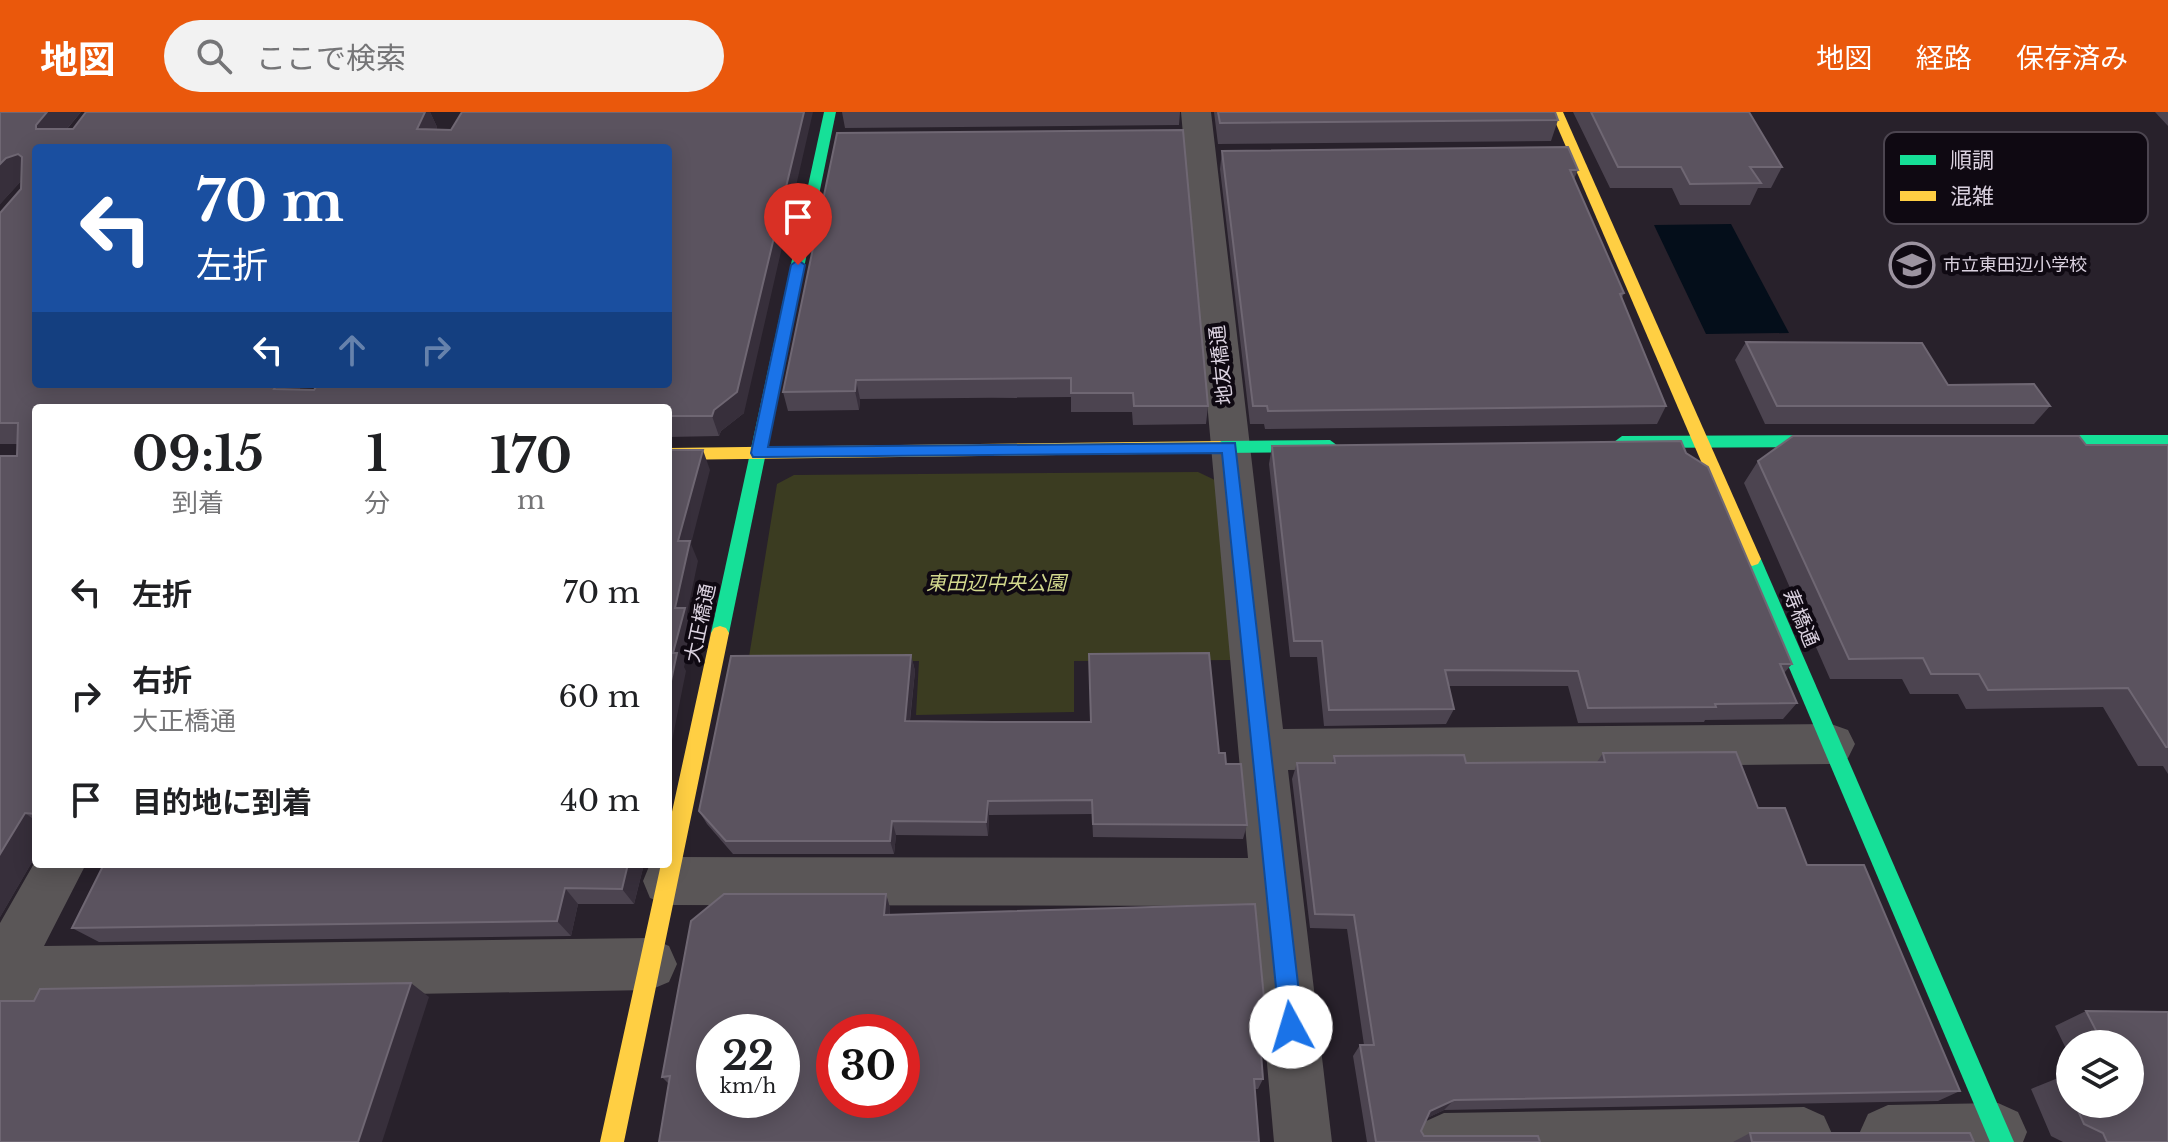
<!DOCTYPE html>
<html lang="ja">
<meta charset="utf-8">
<style>
:root{--surface:#fff;--page:#f2f2f2;--text:#202124;--muted:#757577;--accent:#ea580c}
body{margin:0;font-family:"Libre Baskerville","Noto Sans JP",serif;background:var(--page);color:var(--text);height:100vh;display:flex;flex-direction:column;font-size:30px;white-space:nowrap}
*{box-sizing:border-box;margin:0}
p{font-size:26px;color:var(--muted)}
.icon{flex:none;width:44px;height:44px;fill:none;stroke:currentColor;stroke-width:2;stroke-linecap:round;stroke-linejoin:round}
.map{position:relative;flex:1;overflow:hidden}
.side{position:absolute;left:32px;top:292px;width:640px;height:464px;display:flex;flex-direction:column;background:var(--surface);border-radius:8px;box-shadow:0 4px 20px #0003}
.side>*{flex:none}
.banner{position:absolute;left:32px;top:32px;width:640px;height:244px;border-radius:8px;box-shadow:0 4px 20px #0003;background:#1a4fa0;color:#fff;overflow:hidden}
.controls{position:absolute;left:2056px;top:918px;display:grid;gap:16px}
.controls a{display:grid;place-items:center;width:88px;height:88px;border-radius:50%;background:var(--surface);box-shadow:0 4px 20px #0003;font-size:40px}
.speed{position:absolute;left:696px;top:902px;display:flex;gap:16px;font-size:40px;font-weight:700;text-align:center}
.speed>*{display:grid;place-content:center;width:104px;height:104px;border-radius:50%;background:var(--surface);box-shadow:0 4px 20px #0003;line-height:1}
.speed small{font-size:20px;font-weight:400}
.speed .limit{border:12px solid #d22;background:#fff;color:#111}
.pin{position:absolute;display:grid;place-items:center;width:68px;height:68px;color:#fff;margin:-82px -34px;border-radius:50% 50% 50% 0;rotate:-45deg;box-shadow:0 0 8px #0007}
.pin .icon{rotate:45deg}
.me{position:absolute;width:88px;margin:-44px;rotate:354deg;stroke-linejoin:round;filter:drop-shadow(0 0 6px #0008)}
.turn{display:flex;align-items:center;gap:28px;height:168px;padding:0 32px;font-size:36px}
.turn .icon{width:104px;height:104px;stroke-width:2.5}
.turn b{display:block;font-size:56px;line-height:68px}
.lanes{display:flex;align-items:center;height:76px;padding:0 32px;background:#0003;justify-content:center;gap:40px;direction:ltr}
.lanes .off{opacity:.35}
.eta{display:flex;justify-content:space-evenly;align-items:center;height:136px;text-align:center}
.eta b{font-size:48px;font-weight:800;line-height:56px}
ul{padding:0;list-style:none}
li{display:flex;align-items:center;gap:24px;height:104px;padding:0 32px}
li div{flex:1}
li b{display:block;font-size:30px}
li em{font-style:normal}
header{display:flex;align-items:center;gap:48px;box-sizing:border-box;height:112px;padding:0 40px;background:var(--accent);color:#fff}
header strong{font-size:38px}
nav{display:flex;gap:44px;margin-inline-start:auto;font-size:28px}
.search{width:560px;height:72px;background:var(--page);display:flex;align-items:center;gap:20px;box-sizing:border-box;padding:0 28px;border-radius:44px;color:var(--muted);font-size:30px}
.map>svg:first-child{display:block}
</style>
<header>
<strong>地図</strong>
<div class="search"><svg class="icon" aria-label="search" viewBox="0 0 24 24"><circle cx="10" cy="10" r="6"/><path d="M15 15l6 6"/></svg>ここで検索</div>
<nav><a>地図</a><a>経路</a><a>保存済み</a></nav>
</header>
<div class="map">
<svg width="2168" height="1030" viewBox="0 0 2168 1030">
<rect width="100%" height="100%" fill="#28212b"/>
<!-- green -->
<polygon fill="#3b3c21" points="1198,360 1217,369 1235,548 1074,549 1074,600 916,603 919,549 748,551 777,372 794,363"/>
<!-- water -->
<polygon fill="#040e1a" points="1731,112 1789,221 1706,222 1654,113"/>
<g fill="none" stroke-linecap="round" stroke-linejoin="round">
<!-- street -->
<g fill="#5a5657" fill-rule="evenodd">
<polygon points="1181,0 1211,0 1283,617 1831,612 1848,618 1855,632 1848,646 1831,652 1288,658 1332,1030 1274,1030 1253,794 668,793 650,786 643,769 650,752 668,752 668,745 1248,746"/>
<polygon points="36,748 36,752 86,752 44,834 650,826 669,834 677,852 669,870 650,878 0,889 0,811"/>
<polygon points="1998,991 2018,1000 2027,1020 2023,1030 1863,1030 1859,1022 1868,1002 1888,993"/>
<polygon points="1804,995 1824,1004 1833,1024 1830,1030 1415,1030 1424,1010 1444,1001"/>
</g>
<!-- fast -->
<g fill="#16e098" fill-rule="evenodd">
<polygon points="824,0 836,0 729,521 726,526 714,526 711,521"/>
<polygon points="1846,323 1854,329 1846,335 1622,336 1614,330 1622,324"/>
<polygon points="2022,323 2168,323 2168,335 2022,335 2014,329"/>
<polygon points="1330,328 1338,334 1330,340 1220,341 1212,335 1220,329"/>
<polygon points="1752,440 1761,447 2014,1030 1990,1030 1743,447"/>
</g>
<!-- slow -->
<g fill="#ffcf43" fill-rule="evenodd">
<polygon points="1551,0 1563,0 1761,447 1758,452 1752,454 1743,447"/>
<polygon points="1220,329 1228,335 1220,341 668,348 668,336"/>
<polygon points="720,514 726,516 729,521 624,1030 600,1030 661,752 668,752 668,718 711,521 714,516"/>
</g>
</g>
<!-- wall -->
<g fill="#4c4450" fill-rule="evenodd">
<path d="M0,0H81L67,17H73L86,0H430L437,15L436,18L744,301L721,319L719,324L668,325V296H36V743L0,805V344H17V332H0V101L21,77V69L0,92ZM36,36L668,272L299,278L302,272Z"/>
<polygon points="842,0 1180,0 1179,13 845,16"/>
<polygon points="1214,0 1555,0 1558,8 1551,29 1218,32"/>
<polygon points="1573,0 1749,0 1782,55 1771,76 1758,76 1750,93 1680,93 1672,76 1610,76"/>
<polygon points="2155,0 2168,0 2168,14"/>
<polygon points="837,21 1208,294 1206,312 1133,313 1132,300 1071,300 1071,285 860,287 859,298 788,299 783,280"/>
<polygon points="1222,39 1578,58 1574,67 1624,181 1622,186 1666,294 1657,312 1265,317 1264,312 1250,312 1220,57"/>
<polygon points="1746,230 1948,273 2050,294 2034,312 1765,312 1735,248"/>
<polygon points="2086,333 2168,333 2168,662 2163,654 2138,654 2103,595 1966,597 1958,582 1910,582 1902,567 1830,567 1744,371 1758,349"/>
<polygon points="1272,334 1686,341 1792,552 1784,561 1797,591 1783,607 1705,608 1704,610 1578,611 1568,574 1449,574 1454,597 1446,612 1324,614 1317,545 1290,545 1269,352"/>
<polygon points="911,543 915,559 910,609 1219,641 1226,652 1247,713 1243,727 1093,725 1092,702 989,703 988,724 896,723 894,742 733,742 707,712 699,699"/>
<polygon points="1603,641 1758,696 1807,753 1960,979 1938,989 1444,998 1427,1006 1421,1019 1424,1024 1540,1030 1367,1030 1353,944 1360,933 1364,933 1347,817 1310,816 1292,667 1297,651 1332,651 1334,644 1466,651 1597,650"/>
<polygon points="644,752 634,792 578,792 571,824 99,830 72,816"/>
<polygon points="886,782 890,796 890,803 1268,928 1263,940 1261,939 1263,967 1258,977 669,972 662,965"/>
<polygon points="2086,899 2168,900 2168,1030 2063,1030 2051,1024 2031,977 2063,964 2070,964 2070,992 2130,992 2130,932 2070,932 2070,945 2055,914"/>
<polygon points="1750,1021 1974,1030 1733,1030"/>
</g>
<!-- shaded-wall -->
<g fill="#372f3b">
<polygon points="47,0 81,0 52,34 36,17 36,13"/>
<polygon points="413,0 430,0 437,15 428,36 417,17"/>
<polygon points="804,0 813,0 744,301 721,319 719,324 712,304"/>
<polygon points="18,42 35,63 23,67 0,92 0,52 6,46"/>
<polygon points="856,268 860,287 859,298 855,279"/>
<polygon points="277,272 302,272 290,296 274,277"/>
<polygon points="703,338 710,358 691,432 698,449 687,501 694,516 684,555 686,559 668,649 668,583 675,496 678,429"/>
<polygon points="911,543 915,559 908,624 905,609"/>
<polygon points="988,689 989,703 988,724 986,710"/>
<polygon points="25,701 36,709 36,743 0,805 0,742"/>
<polygon points="892,709 896,723 894,742 890,729"/>
<polygon points="628,752 644,752 634,792 622,777"/>
<polygon points="565,776 578,792 571,824 557,809"/>
<polygon points="886,782 890,796 889,817 884,803"/>
<polygon points="411,871 429,885 382,1030 358,1030"/>
<polygon points="1454,988 1444,998 1421,1009 1430,999"/>
</g>
<!-- building -->
<g fill="#5b535f" stroke="#6f6773" stroke-width="2" fill-rule="evenodd">
<path d="M0,0H47L36,13V17H73L86,0H425L417,17L451,18L462,0H804L737,280L714,298L712,304H668V296H36V702L25,701L0,742V344H17L18,311H0V101L21,77L22,45L18,42L6,46L0,52ZM36,36H668V272H318L314,278L274,277L277,272H36Z"/>
<polygon points="1218,0 1555,0 1558,8 1220,11"/>
<polygon points="1591,0 1749,0 1782,55 1750,55 1761,71 1690,72 1681,55 1618,55"/>
<polygon points="1183,18 1208,294 1134,294 1133,281 1071,281 1071,266 856,268 855,279 783,280 837,21"/>
<polygon points="1568,35 1578,58 1570,58 1624,181 1620,182 1666,294 1268,299 1267,294 1253,294 1222,39"/>
<polygon points="1746,230 1922,231 1948,273 2034,272 2050,294 1777,294"/>
<polygon points="1793,324 2079,324 2086,333 2168,333 2168,635 2166,635 2128,576 1988,578 1979,562 1931,562 1923,546 1849,547 1758,349"/>
<polygon points="1681,329 1686,341 1708,355 1792,552 1780,552 1797,591 1715,592 1716,595 1588,596 1578,559 1445,558 1454,597 1329,598 1322,529 1294,529 1272,334"/>
<polygon points="668,338 703,338 678,429 690,429 675,496 685,496 673,541 677,541 668,583"/>
<polygon points="1209,541 1219,641 1225,641 1226,652 1241,652 1247,713 1093,712 1092,688 988,689 986,710 892,709 890,729 726,729 699,699 731,544 911,543 905,609 993,610 1091,610 1089,542"/>
<polygon points="1736,640 1758,696 1785,696 1807,753 1864,753 1960,979 1454,988 1430,999 1421,1019 1424,1024 1538,1024 1540,1030 1376,1030 1360,933 1374,933 1354,803 1315,802 1297,651 1335,651 1334,644 1464,643 1466,651 1605,650 1603,641"/>
<polygon points="104,752 628,752 622,777 565,776 557,809 72,816"/>
<path d="M724,782H886L884,803L1255,792L1268,928H1260L1263,967H1254L1259,1030H659L670,964L662,965L691,809ZM714,920H782V988H714ZM834,920H902V988H834Z"/>
<polygon points="411,871 358,1030 0,1030 0,889 34,889 40,877"/>
<polygon points="2086,899 2168,900 2168,1030 2107,1030 2103,1021 2084,1012 2075,992 2130,992 2130,932 2103,932"/>
<polygon points="2063,964 2070,964 2070,980"/>
<polygon points="1750,1021 1970,1021 1974,1030 1752,1030"/>
</g>
<!-- route -->
<polygon fill="#1a73e8" stroke="#114b97" stroke-width="2" points="798,148 805,153 768,335 1235,331 1303,915 1299,923 1291,926 1283,923 1280,915 1222,341 753,345 751,341 791,153"/>
<!-- icons -->
<defs>
<g id="school-ring" transform="scale(2.3)"><circle r="9.5" fill="#0f0912" stroke="#9c93a0" stroke-width="1.5"/><path d="M0-5L7-2L0 1L-7-2ZM-4 1L0 2.5L4 1V4Q0 6-4 4Z" fill="#9c93a0"/></g>
</defs>
<g fill-rule="evenodd">
<use href="#school-ring" x="1912" y="153"/>
</g>
<g text-anchor="middle" dominant-baseline="central" stroke-width="8" stroke-linejoin="round" paint-order="stroke">
<!-- far-poi labels -->
<g font-size="18" fill="#dad1df" stroke="#0f0912" text-anchor="start">
<text x="1943" y="153">市立東田辺小学校</text>
</g>
<!-- street labels -->
<g font-size="20" fill="#dad1df" stroke="#0f0912">
<text transform="translate(1221 253) rotate(-96)">地友橋通</text>
<text transform="translate(1801 506) rotate(67)">寿橋通</text>
<text transform="translate(700 511) rotate(-78)">大正橋通</text>
</g>
<!-- park labels -->
<g font-size="20" font-style="italic" fill="#d2d88d" stroke="#0f0912">
<text x="996" y="471">東田辺中央公園</text>
</g>
</g>
<!-- legend -->
<rect x="1884" y="20" width="264" height="92" rx="12" fill="#0f0912" stroke="#4c4550" stroke-width="2"/>
<rect x="1900" y="43" width="36" height="10" fill="#16e098"/>
<rect x="1900" y="79" width="36" height="10" fill="#ffcf43"/>
<g font-size="22" fill="#dad1df">
<text x="1950" y="56">順調</text>
<text x="1950" y="92">混雑</text>
</g>
</svg>
<div class="controls">
<a><svg class="icon" aria-label="layers" viewBox="0 0 24 24"><path d="M12 4l9 5-9 5-9-5zM3 14l9 5 9-5"/></svg></a>
</div>
<div class="speed"><div>22<small>km/h</small></div><div class="limit">30</div></div>
<div class="pin" style="left:798px;top:153px;background:#d93025"><svg class="icon" aria-label="arrive" viewBox="0 0 24 24"><path d="M6 21V4h12l-3 4 3 4H6"/></svg></div>
<svg class="me" style="left:1291px;top:915px" viewBox="-20 -20 40 40"><circle r="19" fill="#fff"/><path d="M0-13L10 11 0 6-10 11z" fill="#1a73e8"/></svg>
<div class="banner">
<div class="turn"><svg class="icon" aria-label="left" viewBox="0 0 24 24"><path d="M17 20v-9H6M10 6l-5 5 5 5"/></svg><div><b>70 m</b>左折</div></div>
<div class="lanes"><svg class="icon" aria-label="left" viewBox="0 0 24 24"><path d="M17 20v-9H6M10 6l-5 5 5 5"/></svg><svg class="icon off" aria-label="ahead" viewBox="0 0 24 24"><path d="M12 20V5M6 11l6-6 6 6"/></svg><svg class="icon off" aria-label="right" viewBox="0 0 24 24"><path d="M7 20v-9h11M14 6l5 5-5 5"/></svg></div>
</div>
<section class="side">
<div class="eta">
<div><b>09:15</b><p>到着</p></div>
<div><b>1</b><p>分</p></div>
<div><b>170</b><p>m</p></div>
</div>
<ul>
<li><svg class="icon" aria-label="left" viewBox="0 0 24 24"><path d="M17 20v-9H6M10 6l-5 5 5 5"/></svg><div><b>左折</b></div><em>70 m</em></li>
<li><svg class="icon" aria-label="right" viewBox="0 0 24 24"><path d="M7 20v-9h11M14 6l5 5-5 5"/></svg><div><b>右折</b><p>大正橋通</p></div><em>60 m</em></li>
<li><svg class="icon" aria-label="arrive" viewBox="0 0 24 24"><path d="M6 21V4h12l-3 4 3 4H6"/></svg><div><b>目的地に到着</b></div><em>40 m</em></li>
</ul>
</section>
</div>
